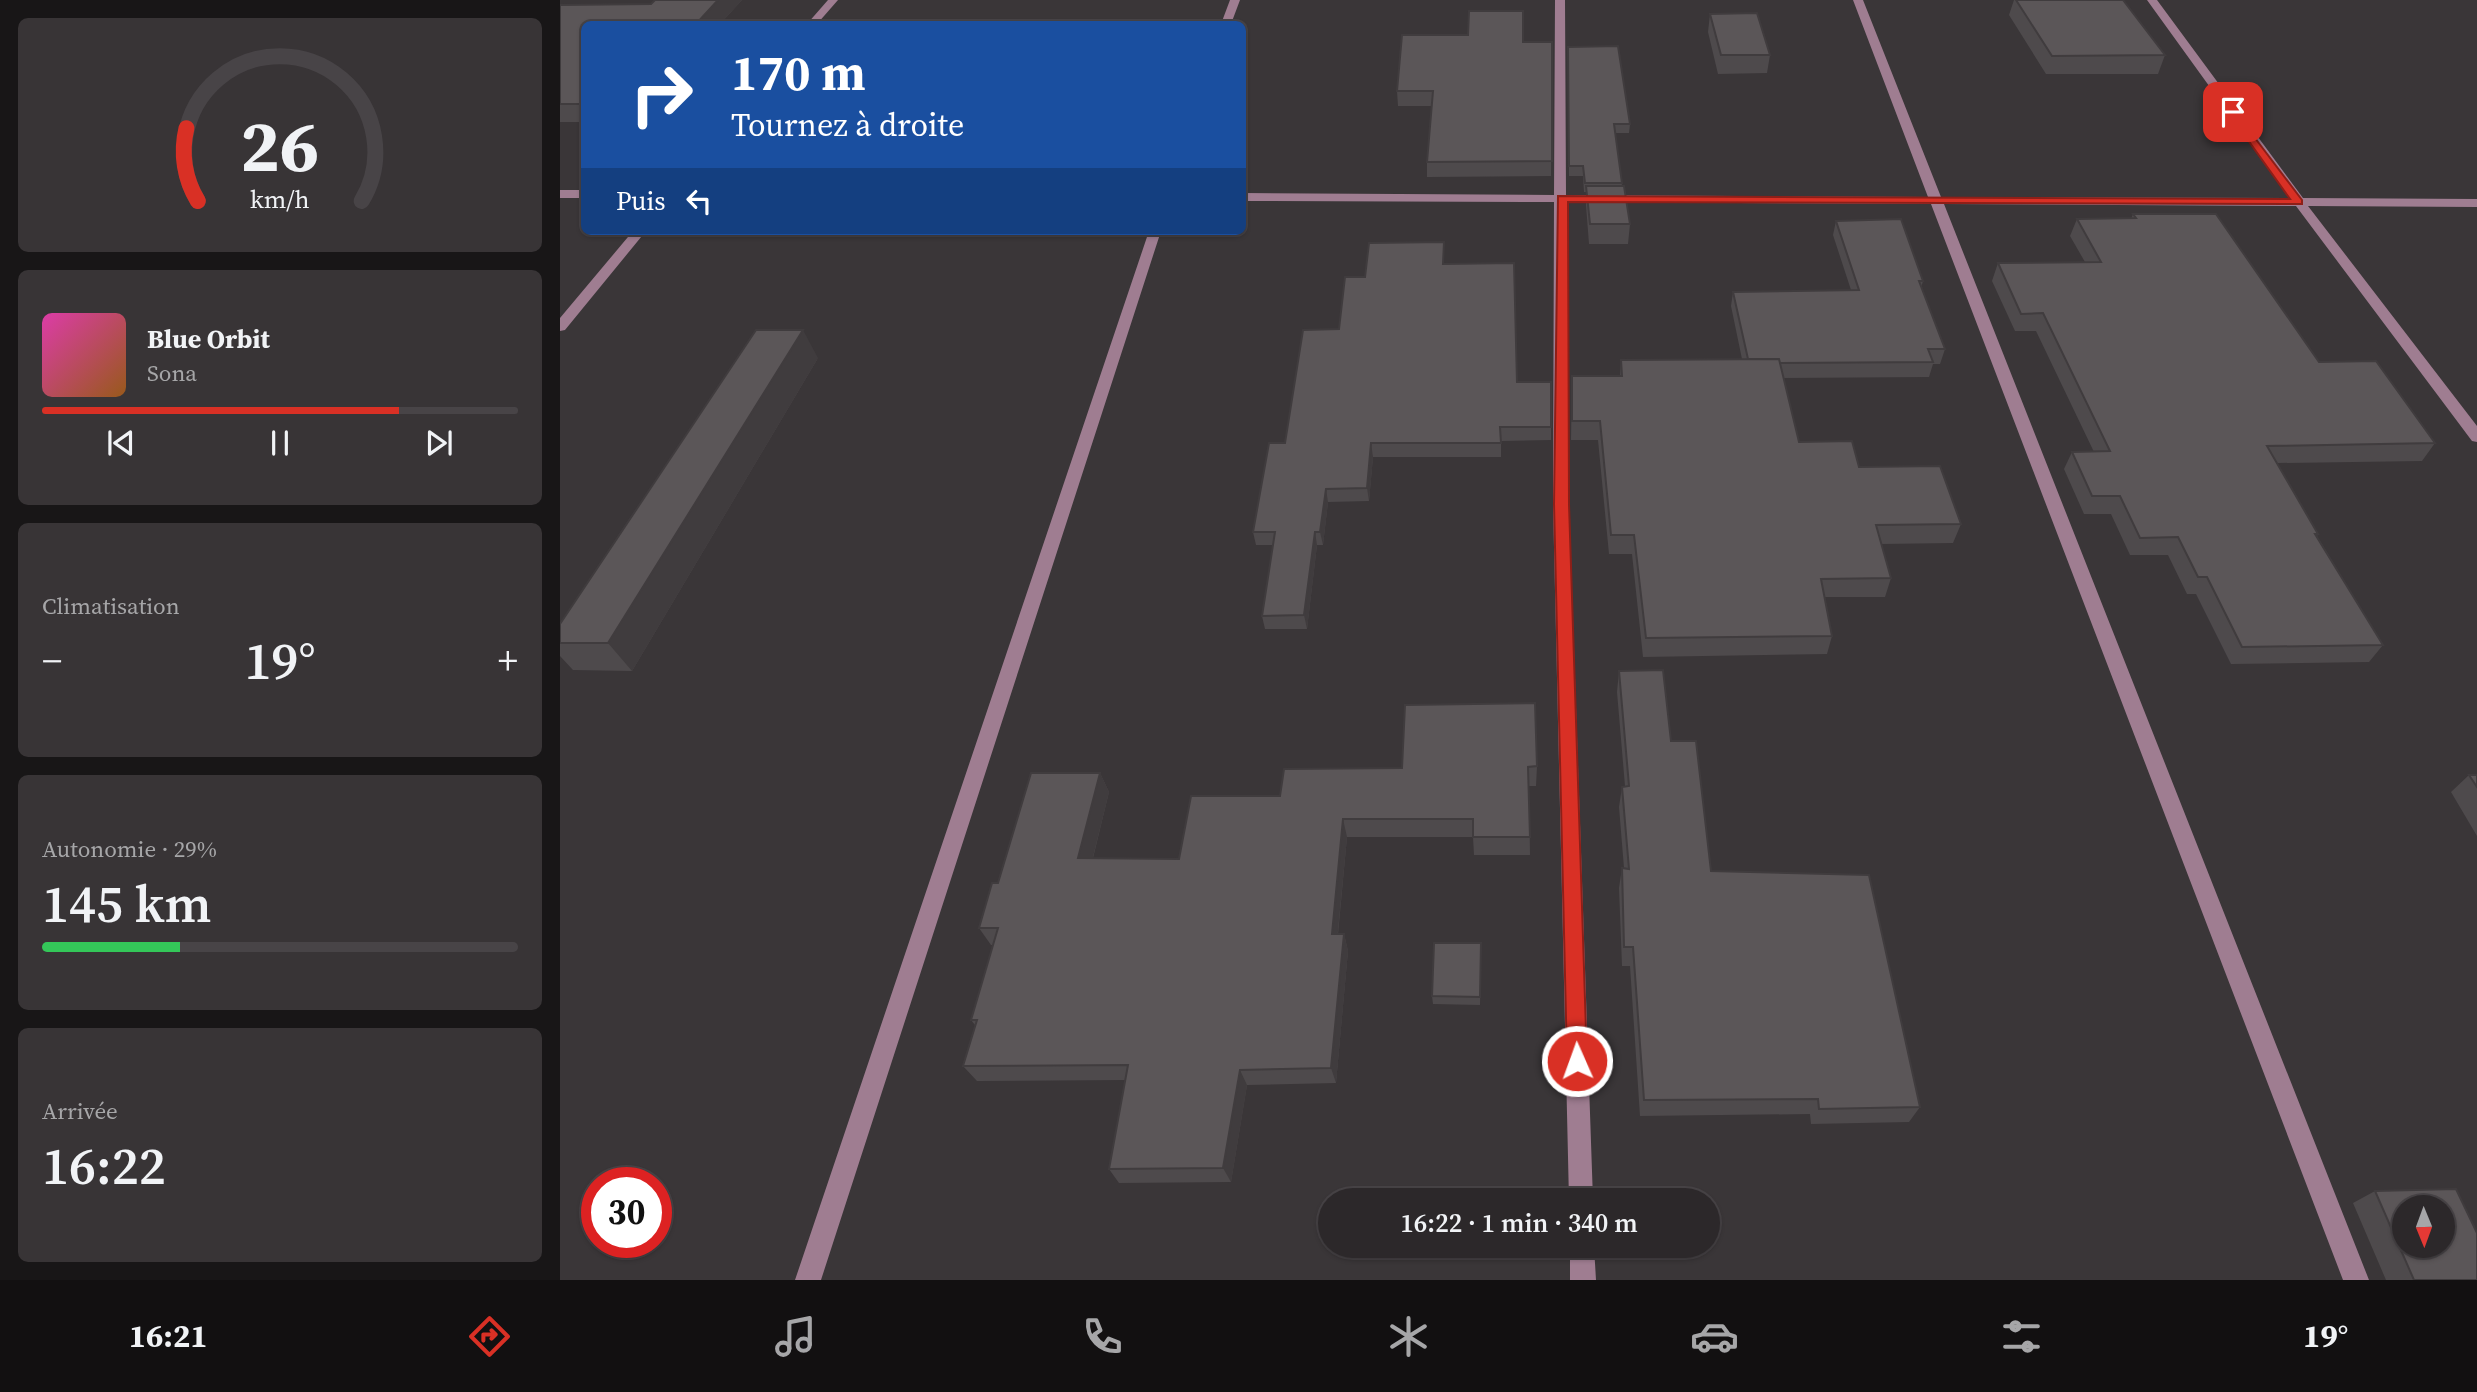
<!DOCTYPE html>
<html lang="fr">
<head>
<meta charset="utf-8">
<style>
	:root { --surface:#2c282a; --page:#383436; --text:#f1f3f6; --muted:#a6a6a8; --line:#484447; --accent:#d93025 }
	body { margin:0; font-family:"Source Serif 4",serif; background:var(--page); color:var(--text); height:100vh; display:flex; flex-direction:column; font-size:26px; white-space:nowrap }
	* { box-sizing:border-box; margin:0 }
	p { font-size:23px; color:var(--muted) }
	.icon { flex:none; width:38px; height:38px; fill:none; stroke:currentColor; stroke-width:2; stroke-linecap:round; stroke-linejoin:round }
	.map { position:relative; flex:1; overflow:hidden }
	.sheet { display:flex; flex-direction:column; gap:18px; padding:18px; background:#181617; width:560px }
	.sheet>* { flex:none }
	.guide { position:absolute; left:21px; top:21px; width:665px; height:214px; border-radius:10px; box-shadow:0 2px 5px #0004,0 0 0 2px var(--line); background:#1a4fa0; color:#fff; overflow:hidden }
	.needle { width:46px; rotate:179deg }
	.controls { position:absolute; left:1832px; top:1195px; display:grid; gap:14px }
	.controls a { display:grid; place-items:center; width:63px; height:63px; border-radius:50%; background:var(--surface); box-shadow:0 2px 5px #0004,0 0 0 2px var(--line); font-size:35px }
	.speed { position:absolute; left:21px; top:1167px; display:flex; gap:14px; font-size:35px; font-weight:700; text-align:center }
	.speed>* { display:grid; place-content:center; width:91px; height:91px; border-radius:50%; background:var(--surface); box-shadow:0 2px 5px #0004,0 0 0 2px var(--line); line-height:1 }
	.speed .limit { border:10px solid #d22; background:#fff; color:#111 }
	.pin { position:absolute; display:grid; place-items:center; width:60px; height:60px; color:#fff; margin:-30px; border-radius:14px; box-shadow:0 4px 10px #0006 }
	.me { position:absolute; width:77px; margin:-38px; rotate:358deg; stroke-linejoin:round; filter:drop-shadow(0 0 5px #0008) }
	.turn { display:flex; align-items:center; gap:24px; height:147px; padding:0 35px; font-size:32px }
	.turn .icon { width:91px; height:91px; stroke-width:2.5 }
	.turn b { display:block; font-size:49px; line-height:60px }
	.then { display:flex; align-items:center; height:66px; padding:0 35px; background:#0003; gap:14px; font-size:26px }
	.big { font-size:52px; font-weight:600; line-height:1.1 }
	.sheet .widget { flex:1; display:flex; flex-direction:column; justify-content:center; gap:10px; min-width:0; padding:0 24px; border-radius:10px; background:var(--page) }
	.sheet .dial { align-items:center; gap:0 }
	.dial svg { height:182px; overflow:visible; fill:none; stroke:var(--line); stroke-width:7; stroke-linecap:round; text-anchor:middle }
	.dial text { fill:var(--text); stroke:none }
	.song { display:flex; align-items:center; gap:21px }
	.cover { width:84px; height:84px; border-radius:10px; background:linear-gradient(135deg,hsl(320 70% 55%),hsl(30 70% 35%)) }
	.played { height:7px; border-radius:4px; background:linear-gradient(90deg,var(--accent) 75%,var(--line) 75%) }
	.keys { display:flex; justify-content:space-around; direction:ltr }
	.heat { display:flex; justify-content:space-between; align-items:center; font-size:38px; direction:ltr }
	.charge { height:10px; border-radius:5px; background:linear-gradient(90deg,#34c759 29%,var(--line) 0) }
	.trip { position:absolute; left:758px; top:1188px; width:402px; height:70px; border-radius:35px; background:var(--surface); box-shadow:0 2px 5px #0004,0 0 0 2px var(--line); font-weight:600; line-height:70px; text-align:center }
	.menu { display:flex; height:112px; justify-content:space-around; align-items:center; background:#121011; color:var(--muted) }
	.menu .icon { width:49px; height:49px }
	.menu .current { color:var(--accent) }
	.menu b { font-size:32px; color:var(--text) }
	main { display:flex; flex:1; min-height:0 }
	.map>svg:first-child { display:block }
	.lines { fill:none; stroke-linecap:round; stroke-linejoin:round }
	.minor { fill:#9f7d91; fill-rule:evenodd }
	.wall { fill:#4e4a4c }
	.shaded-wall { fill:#403c3e }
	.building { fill:#5b5658; stroke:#403c3e; stroke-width:2; fill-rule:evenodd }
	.route { fill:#d93025; stroke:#8d1f18; stroke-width:2 }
</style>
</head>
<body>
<main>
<section class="sheet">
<div class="widget dial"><svg viewBox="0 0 100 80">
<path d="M14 69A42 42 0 1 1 86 69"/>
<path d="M14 69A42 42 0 0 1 9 37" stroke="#d93025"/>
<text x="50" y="56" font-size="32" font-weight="700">26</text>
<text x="50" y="72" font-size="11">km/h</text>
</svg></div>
<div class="widget">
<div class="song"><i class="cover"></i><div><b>Blue Orbit</b><p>Sona</p></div></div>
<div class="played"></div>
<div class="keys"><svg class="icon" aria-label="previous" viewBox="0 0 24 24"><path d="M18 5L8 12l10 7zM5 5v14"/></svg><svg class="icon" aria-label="pause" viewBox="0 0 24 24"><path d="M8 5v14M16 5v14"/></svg><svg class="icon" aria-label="next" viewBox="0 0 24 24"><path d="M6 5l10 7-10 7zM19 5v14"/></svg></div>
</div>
<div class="widget"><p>Climatisation</p>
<div class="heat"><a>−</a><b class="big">19°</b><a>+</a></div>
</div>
<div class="widget"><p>Autonomie · 29%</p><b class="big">145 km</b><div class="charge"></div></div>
<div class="widget"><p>Arrivée</p><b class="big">16:22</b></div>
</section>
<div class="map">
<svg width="1917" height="1280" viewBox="0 0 1917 1280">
	<rect width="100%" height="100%" fill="#3a3638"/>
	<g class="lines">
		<path class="minor" d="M268,0h10l-21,24h-10z
			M670,0h10l-9,24h-10z
			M995,0h10l1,195 362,2 -75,-197h10l78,197 349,1 -143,-198h10l146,198 174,1v8l-169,-1 169,220v16l-5,-1 -176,-235 -352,-2 425,1076h-26l-412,-1076 -364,-2 2,302 24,696h-24l-16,-696 1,-302 -312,-1v-8l312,2z
			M0,190h24v8h-24z
			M73,231h13l-81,99 -5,1v-13z
			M589,231h12l-340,1049h-26z
			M1010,1246h24l2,34h-26z"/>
	</g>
	<path class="wall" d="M182,0l-22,24h-136v98h-24v-117l91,-1z
		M1454,0h109l42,55 -7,19h-112l-37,-59z
		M1150,14l60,41 -3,18 -49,1 -10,-42z
		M963,42h29l-1,134 -124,1v-15l5,-56h-34l-1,-15z
		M1008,47l62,77 -1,9h-14l7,53 8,38 -2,20h-39l-3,-39v-13h-2l-1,-16h-14z
		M1573,214l186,148 116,81 -13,18 -145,2 41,71 -1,2 66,109 -14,17 -138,2 -35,-70h-9l-19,-39h-38l-19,-41h-27l-20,-45 8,-17h22l-58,-121h-21l-23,-50 6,-18 87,-1 -15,-26 7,-17h54z
		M1276,221l87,60 -2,7 24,61 -5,15h-7l-4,13 -145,1 15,64 60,25 102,57 -8,19 -72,1 10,34 -6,19h-60l7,39 -5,18 -184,3 -11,-103h-23l-11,-114h-27l1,-64h48l1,-16 121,-1 -11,-53 2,-14 118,-2 -18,-55z
		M884,242v22l73,118h34v58l-50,1v16h-128l-4,44 -41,1 -5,43h-6l-10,84h-42l-3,-13 11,-71h-17l-3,-13 32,-89 80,-166z
		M258,358l-186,313 -59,-1 -13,-14v-32z
		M1059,671l52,70 40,130 209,236 -11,15 -98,2 -1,-10 -170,2 -10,-150h-8l-3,-78 3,-20h2l-5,-61 3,-20 3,-1 -8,-94z
		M977,766l-1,20h-7l1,69h-56l-1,-18h-126l-9,97h6l4,17 -12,132 -89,2 -16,97 -112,1 -10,-14 16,-89 -148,1 -14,-15 12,-41 -4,-5 22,-75h-2l-12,-17 19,-45 102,-110 9,19 -16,66 86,1 101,-63 122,-28z
		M1909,775h8v61l-26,-44z
		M921,951l-1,54 -47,-1 -1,-8z
		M1815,1191l102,89h-91l-33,-77z"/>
	<path class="shaded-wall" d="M158,0h24l-22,24h-24z
		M243,330l15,28 -186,313 -24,-28z
		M811,443l2,14 -4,44 -2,-13z
		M766,489l2,13 -5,43 -3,-13z
		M755,532l2,13 -10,84 -3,-14z
		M540,773l9,19 -21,85 -10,-19z
		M783,819l4,18 -11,114 -4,-17z
		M784,934l4,17 -12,132 -5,-15z
		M680,1070l7,15 -16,97 -8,-14z"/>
	<path class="building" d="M95,0h63l-22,24h-112v80h-24v-99l91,-1z
		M1456,0h107l42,55 -113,1z
		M909,11h54v31h29v119l-125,1 6,-71h-36l5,-56h66z
		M1197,13l13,42h-49l-11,-41z
		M1058,46l12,78h-16l8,59h-37l-2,-17h-14l-1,-119z
		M1026,186h38l6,38h-40z
		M1573,214h83l103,148 57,-1 59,82 -168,3 51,88h-3l68,111 -141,2 -35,-70h-9l-20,-40 -38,1 -20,-42h-28l-20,-44 38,-1 -67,-138 -22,1 -23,-51 103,-1 -24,-43 59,-1z
		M1341,219l22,62h-4l26,68h-17l5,13 -153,1 -1,-4h-31l-15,-67 126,-2 -23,-69z
		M884,242l-1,22 71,-1 3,119h34v45h-51l1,16h-130l-4,45 -41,1 -6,43h-5l-11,83 -42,1 13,-84h-22l16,-89h16l18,-113 36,-1 6,-52h20l4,-34z
		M196,330h47l-195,313h-48v-19z
		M1219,359l20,83 53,-1 7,26 81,-1 21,58 -85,1 15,53 -70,1 11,57 -186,2 -12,-103h-23l-11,-114h-28v-45h50l-1,-16z
		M1103,670l8,71h25l15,130 158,4 51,232 -101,2 -1,-10 -174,1 -11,-153h-9l-2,-79 7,1 -7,-82 7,-1 -10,-115z
		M975,703l2,63 -9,1 2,70h-57v-18h-130l-11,115h12l-13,134 -91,2 -17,98 -114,1 19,-104 -165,1 14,-46h-6l27,-92h-19l13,-45h6l33,-110h69l-22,85 101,1 12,-63h89l4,-27 118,-1 3,-63z
		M1909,775h8v12z
		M874,943h47l-1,54 -48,-1z
		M1896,1189l21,44v47h-63l-39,-89zM1844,1208h39v38h-39z"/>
	<path class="route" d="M1673,109l69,91v4l-734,-2 1,302 18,557 -3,7 -7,3 -7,-3 -3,-7 -13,-557 4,-308 732,3 -62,-87z"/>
</svg>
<div class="controls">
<a><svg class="needle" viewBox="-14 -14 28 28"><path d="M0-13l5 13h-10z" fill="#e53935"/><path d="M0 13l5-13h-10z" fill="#a6a6a8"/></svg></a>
</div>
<div class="speed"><div class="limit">30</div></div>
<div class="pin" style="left:1673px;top:112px;background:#d93025"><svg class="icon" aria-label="arrive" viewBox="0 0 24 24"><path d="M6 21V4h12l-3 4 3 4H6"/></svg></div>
<svg class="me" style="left:1017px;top:1061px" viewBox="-20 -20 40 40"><circle r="17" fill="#d93025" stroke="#fff" stroke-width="3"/><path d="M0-11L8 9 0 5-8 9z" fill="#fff"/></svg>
<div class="trip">16:22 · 1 min · 340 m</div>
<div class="guide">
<div class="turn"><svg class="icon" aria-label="right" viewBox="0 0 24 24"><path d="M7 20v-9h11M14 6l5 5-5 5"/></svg><div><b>170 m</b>Tournez à droite</div></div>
<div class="then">Puis<svg class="icon" aria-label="left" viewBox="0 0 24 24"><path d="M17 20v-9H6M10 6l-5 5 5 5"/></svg></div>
</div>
</div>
</main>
<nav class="menu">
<b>16:21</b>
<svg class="icon current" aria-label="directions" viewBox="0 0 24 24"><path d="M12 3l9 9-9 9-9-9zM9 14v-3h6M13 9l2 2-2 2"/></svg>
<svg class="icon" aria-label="music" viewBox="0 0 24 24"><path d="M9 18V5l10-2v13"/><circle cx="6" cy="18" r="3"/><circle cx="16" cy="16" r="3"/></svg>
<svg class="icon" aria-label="phone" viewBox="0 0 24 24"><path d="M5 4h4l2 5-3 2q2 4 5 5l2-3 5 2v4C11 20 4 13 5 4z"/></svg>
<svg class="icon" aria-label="climate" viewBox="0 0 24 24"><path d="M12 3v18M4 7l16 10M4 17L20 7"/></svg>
<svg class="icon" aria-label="car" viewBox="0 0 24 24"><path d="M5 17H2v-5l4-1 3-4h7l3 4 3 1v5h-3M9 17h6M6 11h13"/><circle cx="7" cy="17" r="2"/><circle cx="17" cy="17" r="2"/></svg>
<svg class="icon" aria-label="filters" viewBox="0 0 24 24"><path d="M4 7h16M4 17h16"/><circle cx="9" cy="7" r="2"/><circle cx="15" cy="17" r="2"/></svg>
<b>19°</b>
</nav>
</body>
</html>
